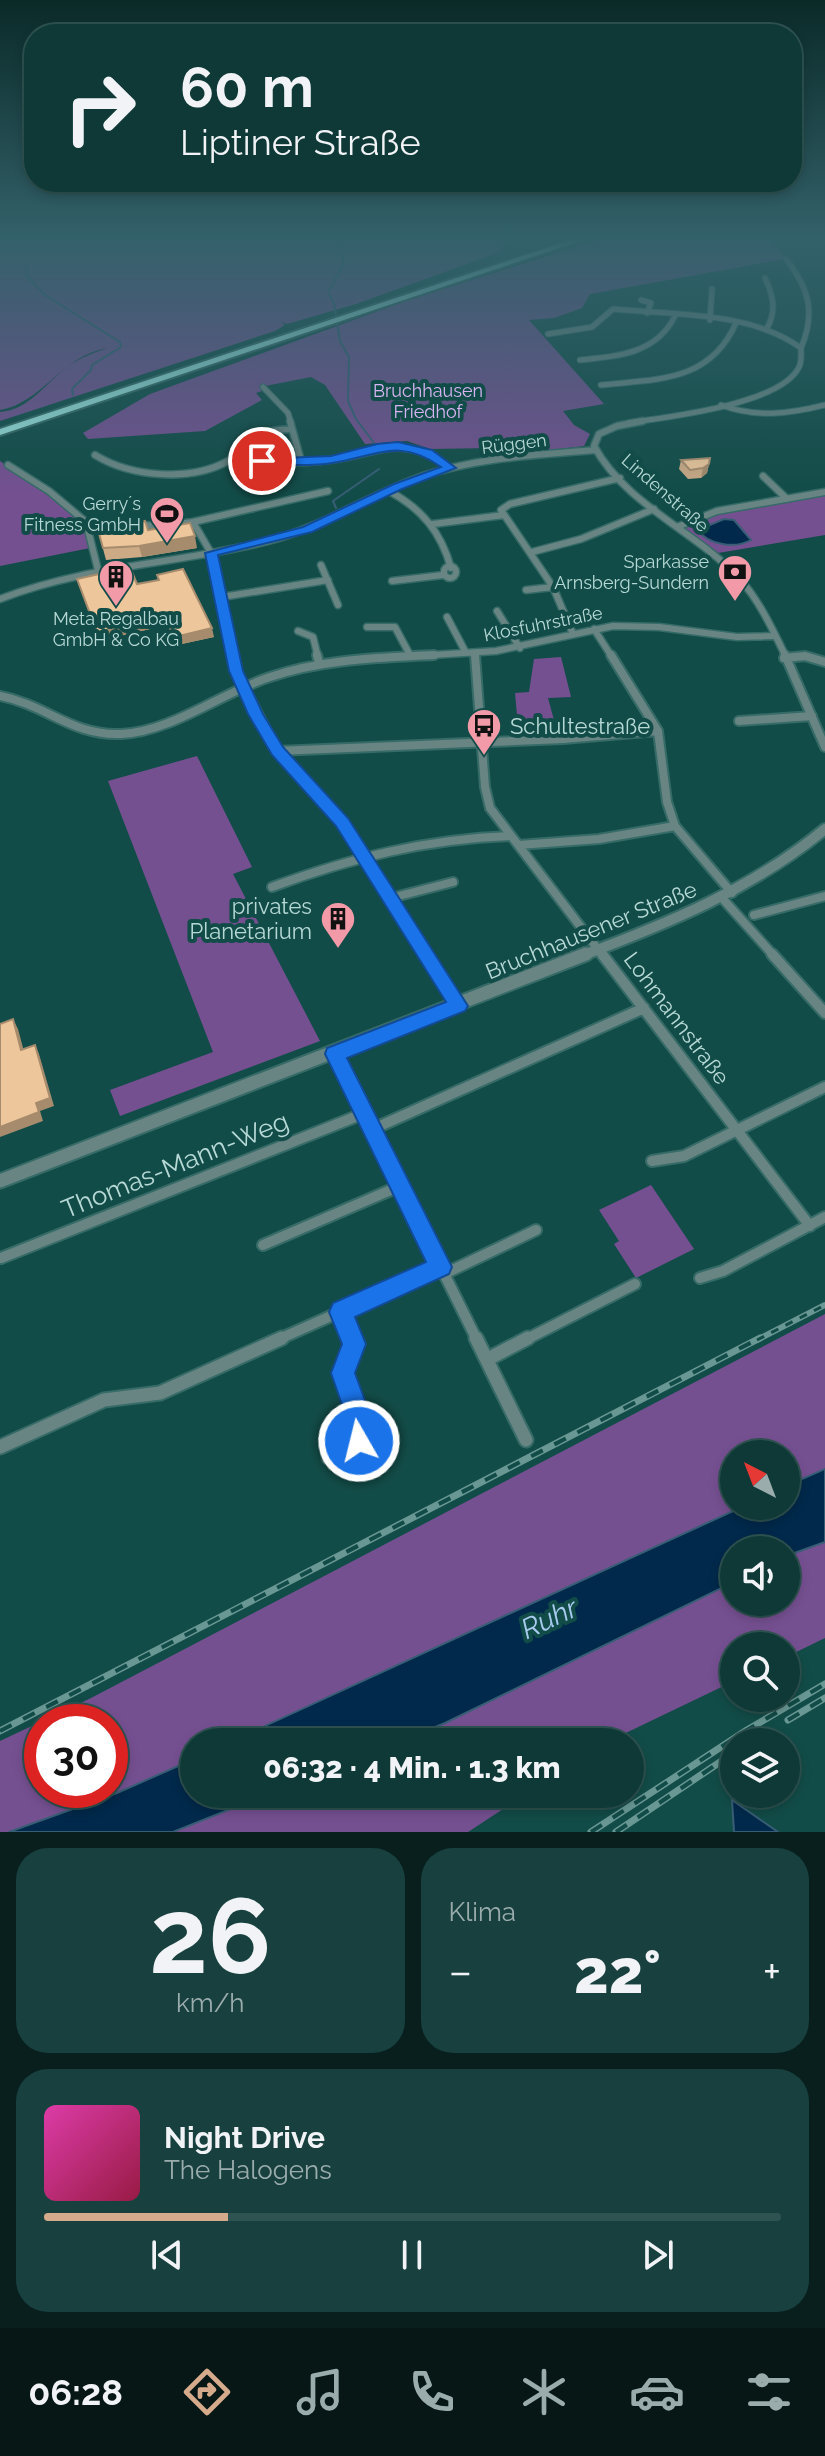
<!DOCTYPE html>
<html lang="de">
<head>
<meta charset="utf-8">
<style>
	:root { --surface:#0e3936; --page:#17403e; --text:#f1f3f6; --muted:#9bacad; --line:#2e5351; --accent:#d6ab8b }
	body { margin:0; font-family:Raleway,sans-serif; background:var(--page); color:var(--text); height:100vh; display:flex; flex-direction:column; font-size:30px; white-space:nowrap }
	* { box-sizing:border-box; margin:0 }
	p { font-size:26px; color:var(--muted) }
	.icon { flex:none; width:44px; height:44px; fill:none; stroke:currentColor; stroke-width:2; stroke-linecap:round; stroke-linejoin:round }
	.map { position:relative; height:1832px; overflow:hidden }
	.side { display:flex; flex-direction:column; gap:16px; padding:16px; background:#081f1e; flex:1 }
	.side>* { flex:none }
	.banner { position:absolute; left:24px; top:24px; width:778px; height:168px; border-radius:32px; box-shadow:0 4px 12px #0003,0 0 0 2px var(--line); background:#0e3936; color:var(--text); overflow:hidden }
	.needle { width:52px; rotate:318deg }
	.tools { position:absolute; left:720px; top:1440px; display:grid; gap:16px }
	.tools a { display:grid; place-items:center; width:80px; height:80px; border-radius:50%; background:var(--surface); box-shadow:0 4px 12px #0003,0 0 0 2px var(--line); font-size:40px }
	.speed { position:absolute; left:24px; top:1704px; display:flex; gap:16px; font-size:40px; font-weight:700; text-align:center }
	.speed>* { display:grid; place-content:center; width:104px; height:104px; border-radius:50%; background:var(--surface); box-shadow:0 4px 12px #0003,0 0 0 2px var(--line); line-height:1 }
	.speed .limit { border:12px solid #d22; background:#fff; color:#111 }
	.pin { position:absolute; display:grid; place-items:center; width:68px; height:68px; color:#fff; margin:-34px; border:4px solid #fff; border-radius:50%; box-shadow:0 2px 8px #0007 }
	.me { position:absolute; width:88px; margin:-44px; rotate:352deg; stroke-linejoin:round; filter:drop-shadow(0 0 6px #0008) }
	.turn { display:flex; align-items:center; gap:28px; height:168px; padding:0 24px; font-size:36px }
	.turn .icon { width:104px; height:104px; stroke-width:2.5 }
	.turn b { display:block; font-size:56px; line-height:68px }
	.big { font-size:60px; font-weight:800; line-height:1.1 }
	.side .card { flex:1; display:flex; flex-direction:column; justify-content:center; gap:12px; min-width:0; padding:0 28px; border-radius:32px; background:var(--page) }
	.side .dial { align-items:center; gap:0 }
	.dial b { font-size:104px; line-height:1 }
	.song { display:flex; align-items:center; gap:24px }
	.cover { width:96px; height:96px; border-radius:12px; background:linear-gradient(135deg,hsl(320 70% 55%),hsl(340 70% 35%)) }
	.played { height:8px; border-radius:4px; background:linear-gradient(90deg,var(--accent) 25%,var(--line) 25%) }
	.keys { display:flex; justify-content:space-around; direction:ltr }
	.heat { display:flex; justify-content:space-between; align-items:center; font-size:44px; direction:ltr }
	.side .tiles { flex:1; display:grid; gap:16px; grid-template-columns:1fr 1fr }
	.card:last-child { grid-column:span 2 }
	.trip { position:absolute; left:180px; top:1728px; width:464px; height:80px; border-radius:40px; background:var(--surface); box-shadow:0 4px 12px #0003,0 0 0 2px var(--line); font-weight:800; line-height:80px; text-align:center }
	.tab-bar { display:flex; height:128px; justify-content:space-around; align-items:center; background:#061716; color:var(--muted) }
	.tab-bar .icon { width:56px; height:56px }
	.tab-bar .active { color:var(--accent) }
	.tab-bar b { font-size:36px; color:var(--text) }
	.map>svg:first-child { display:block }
	.green { fill:#755091; fill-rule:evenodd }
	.water { fill:#00294b; stroke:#375e75; stroke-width:2 }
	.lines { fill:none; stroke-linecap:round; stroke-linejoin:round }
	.stream { stroke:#375e75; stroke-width:2 }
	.minor-far4-casing { stroke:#366b67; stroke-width:7 }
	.minor-far3-casing { stroke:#366b67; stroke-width:9 }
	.minor-far2-casing { stroke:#366b67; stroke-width:12 }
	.minor-far1-casing { stroke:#366b67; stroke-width:14 }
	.minor-casing { stroke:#366b67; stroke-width:17 }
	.tertiary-far1-casing { stroke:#366b67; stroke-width:14 }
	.tertiary-casing { stroke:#366b67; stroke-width:17 }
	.motorway-casing { stroke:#366b67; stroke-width:4 }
	.minor-far4 { stroke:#698583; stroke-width:5 }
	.minor-far3 { stroke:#698583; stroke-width:6 }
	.minor-far2 { stroke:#698583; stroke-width:8 }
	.minor-far1 { stroke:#698583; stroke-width:10 }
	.minor { stroke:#698583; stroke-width:13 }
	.tertiary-far1 { stroke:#698583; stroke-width:10 }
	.tertiary { stroke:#698583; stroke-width:13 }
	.motorway { fill:#99e0db; fill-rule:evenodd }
	.rail-far1-casing { stroke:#699793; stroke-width:6 }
	.rail-casing { stroke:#699793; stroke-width:7 }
	.rail-far1 { stroke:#124c48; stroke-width:3; stroke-dasharray:8; stroke-linecap:butt }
	.rail { stroke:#124c48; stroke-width:4; stroke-dasharray:13; stroke-linecap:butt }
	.wall { fill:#ccaa85 }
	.shaded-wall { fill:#a68b6c }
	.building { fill:#edc69b; stroke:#a68b6c; stroke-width:2 }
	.route { fill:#1a73e8; stroke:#114b97; stroke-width:2 }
	.labels { text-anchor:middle; stroke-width:8; stroke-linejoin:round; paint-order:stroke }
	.far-park-label { font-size:18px; fill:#d7b4f3; stroke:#124c48 }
	.far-street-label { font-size:18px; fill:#b7d9d6; stroke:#124c48 }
	.far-poi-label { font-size:18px; fill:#b7d9d6; stroke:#124c48; text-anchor:end }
	.poi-label { font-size:22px; fill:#b7d9d6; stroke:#124c48; text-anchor:start }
	.street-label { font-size:22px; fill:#b7d9d6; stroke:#124c48 }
	.near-street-label { font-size:26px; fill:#b7d9d6; stroke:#124c48 }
	.near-water-label { font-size:28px; font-style:italic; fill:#a8cbef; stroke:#124c48 }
</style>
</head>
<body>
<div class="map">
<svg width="825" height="1832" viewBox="0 0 825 1832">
	<rect width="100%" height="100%" fill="#124c48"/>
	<path class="green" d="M0,240h506l-6,12 -144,52 -69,20 -6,-2 4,3 -10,6 -275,90v-9c29,-2 46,-29 67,-45 12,-9 27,-14 40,-19 -46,8 -65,55 -107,62z
		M597,240h174l14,19 -195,35 -8,14 -28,10 -25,2 75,84 -41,7 11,14 16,9 -6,12 -79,10 -13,-8 -62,1 -23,-8 -42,3 -40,-59 -14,-8 -51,10 2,4 -6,2 6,7 -57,31 -117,8 -5,-6 67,-39 253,-92z
		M0,461l80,56 10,31 -90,18z
		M825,495v40l-107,18 -34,-25 42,-19z
		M561,657l10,40 -23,1 10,37 -39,2 -4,-44 14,-1 5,-33z
		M197,756l55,111 -19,7 87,167 -200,75 -10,-26 103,-38 -105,-271z
		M651,1185l43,64 -58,29 -22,-34 5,-3 -20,-31z
		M825,1314v155l-39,17v-32h-52v52h10l-514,236h-36v17l-77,34 -109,39h-8v-91l91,-43zM42,1722h68v68h-68z
		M825,1542v96l-39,19v-11h-52v35l-127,61h-208l46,-19 289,-141v20h52v-46z
		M268,1794h258l-58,38h-295z"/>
	<path class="water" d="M724,519l10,1 17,20c-16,9 -43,5 -53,-10z
		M825,1469v73l-39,14v-6h-52v32l-289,141 -46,19h-169l514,-236h42v-20z
		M194,1759v35h74l-95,38h-164l108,-39z
		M732,1800l46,32h-44z"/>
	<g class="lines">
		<path class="stream" d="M27,267v9l18,19 75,47 1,5 -29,18 -1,5 -19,19 1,6
			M329,291l15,-28 -6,-23
			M329,294l5,9 6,38 9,16 -1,44 8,18 18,24
			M336,508l-3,-7 46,-32"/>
		<defs>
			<path id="minor-far4" d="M786,259c23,29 30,54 15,89
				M765,278c8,17 12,33 2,50
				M641,300l10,3 -4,10
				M710,320l2,-31
				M548,334l44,-7 21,-18c60,6 137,2 188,39 0,5 1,14 -2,19 -18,38 -134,50 -171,56
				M580,360c38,-4 76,-6 95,-44
				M601,385c57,-6 109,-3 135,-62
				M263,387l25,26 3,10
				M721,405c35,13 68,9 104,0"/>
			<path id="minor-far3" d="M290,421l11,40
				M643,421l-26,5 -18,8 -5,12c32,59 100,84 145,132 20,22 34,52 47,79
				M95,455c36,22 95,27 133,6 33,-18 15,-30 64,-32
				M232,459c29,2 58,5 88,2 55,-4 78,-32 130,7
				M8,465l41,26 37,31
				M763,476l24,23
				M389,491c33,18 52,41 62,77
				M193,522l18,31 22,104
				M433,524l71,-9
				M677,527l40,-16 108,-19
				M532,552l49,-13 73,-30
				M321,565l17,40
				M444 572a6 6 0 1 1 12 0a6 6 0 1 1-12 0Z
				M98,570l-12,-48 73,4 34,-4 135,-31
				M392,581l51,-6
				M526,590l27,-3
				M222,597l106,-17
				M0,599c87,-34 179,-35 268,-58 56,-14 104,-48 158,-66 54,-18 113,-20 169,-25
				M497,611l23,37
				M447,617l19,36
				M367,627h28l15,28
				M594,629l18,28
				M298,631l15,6 5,20
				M573,634l-20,-47 -52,-77 9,-6 110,-26
				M475,653v4
				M400,657l96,-6 117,-25 46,1 78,10 36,-1
				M798,657h9"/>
			<path id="minor-far2" d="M233,655l3,16 41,80 65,71 85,134
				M317,655l2,8
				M475,655l10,132 5,21 113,148
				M611,655l47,76 9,71 8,24 57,67
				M785,655l40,92
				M784,658l21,-2 20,6
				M0,696c47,9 72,40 121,38 50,-2 102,-42 149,-57 54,-18 108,-19 164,-22
				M739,721l73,-5
				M277,751l286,-12 95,-8
				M519,845l80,-6 76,-13
				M272,887c79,-29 154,-48 239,-51
				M391,898l62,-16
				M722,898l52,58
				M754,915l71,-19"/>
			<path id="minor-far1" d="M426,954l33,52
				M602,954l208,272
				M772,954l53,59
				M335,1054l142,286
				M373,1129l271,-121
				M652,1161l32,-5 141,-69
				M263,1245l137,-59
				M1,1258l364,-145
				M444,1274l92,-44
				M700,1278l23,-7 102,-54
				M341,1312l12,28
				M277,1340l164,-73
				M525,1340l110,-56"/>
			<path id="minor" d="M476,1338l50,102
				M488,1359l40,-21
				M0,1447l104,-47 56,-7 122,-55
				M329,1458l24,-12 10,-13 -20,-60 11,-29 -2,-6"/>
			<path id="tertiary-far1" d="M581,956c88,-33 171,-67 244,-127"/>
			<path id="tertiary" d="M0,1181l586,-227"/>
			<path id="motorway" d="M571,240h12l-583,195v-6z"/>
		</defs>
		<use href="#minor-far4" class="minor-far4-casing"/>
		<use href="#minor-far3" class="minor-far3-casing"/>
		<use href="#minor-far2" class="minor-far2-casing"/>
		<use href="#minor-far1" class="minor-far1-casing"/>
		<use href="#minor" class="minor-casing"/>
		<use href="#tertiary-far1" class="tertiary-far1-casing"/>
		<use href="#tertiary" class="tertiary-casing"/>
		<use href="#motorway" class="motorway-casing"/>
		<use href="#minor-far4" class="minor-far4"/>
		<use href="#minor-far3" class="minor-far3"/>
		<use href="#minor-far2" class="minor-far2"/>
		<use href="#minor-far1" class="minor-far1"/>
		<use href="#minor" class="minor"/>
		<use href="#tertiary-far1" class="tertiary-far1"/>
		<use href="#tertiary" class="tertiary"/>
		<use href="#motorway" class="motorway"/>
		<defs>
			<path id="rail-far1" d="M757,1340l68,-35"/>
			<path id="rail" d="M788,1720l37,-22
				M0,1731l760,-393
				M591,1832l156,-102 78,-46
				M616,1832l116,-78"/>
		</defs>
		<use href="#rail-far1" class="rail-far1-casing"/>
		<use href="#rail" class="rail-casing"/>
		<use href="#rail-far1" class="rail-far1"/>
		<use href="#rail" class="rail"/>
	</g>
	<path class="wall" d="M681,460l28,4 -2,9 -6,5 -13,1 -9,-10z
		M98,530h50l49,18 -55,9 -36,3z
		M157,575l57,62 -37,8 -10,-20 -68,16 -22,-62 60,5 21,-4z"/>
	<path class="shaded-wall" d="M709,464l-2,9 -6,5 2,-10z
		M195,536l2,12 -55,9 -3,-11z
		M166,616l1,9 -68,16 -2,-9z
		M212,628l2,9 -37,8 -2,-8z
		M13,1019l5,10 8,30 -5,-9z
		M35,1045l4,9 15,52 -14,5 3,10 -43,16v-10l36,-24z"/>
	<path class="building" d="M710,458l-1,6 -6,4 -13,2 -9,-10z
		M145,521l3,9 42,-7 5,13 -56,10 -36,2 -5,-18z
		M130,567l7,17 22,-4 -2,-5 26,-6 29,59 -37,9 -9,-21 -69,16 -20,-53z
		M13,1019l8,31 14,-5 15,53 -14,5 3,9 -39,15v-103z"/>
	<linearGradient id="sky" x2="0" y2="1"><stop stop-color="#0a2a28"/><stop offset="0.48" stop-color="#33616a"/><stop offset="1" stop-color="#33616a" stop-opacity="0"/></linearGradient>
	<rect width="825" height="496" fill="url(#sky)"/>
	<path class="route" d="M398,442l34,8 24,18 -54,21 -90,43 -94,23 25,116 20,43 20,33 65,71 120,188 -3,5 -118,47 105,209 -3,7 -94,43 11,27 -11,29 20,55 -7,22 -9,4 -9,-4 -4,-9 4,-13 -19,-55 11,-29 -13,-32 4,-9 93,-41 -101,-208 2,-6 119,-46 -110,-176 -64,-71 -24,-41 -19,-43 -24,-118 98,-26 91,-43 47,-17c-41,-30 -65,-11 -109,-4 -22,4 -47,1 -70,2l-6,-4 2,-2 73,-3 46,-12z"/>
	<defs>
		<symbol id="stadium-pin" viewBox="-11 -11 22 30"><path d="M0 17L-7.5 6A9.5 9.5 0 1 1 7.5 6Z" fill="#f39aa8" stroke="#124c48"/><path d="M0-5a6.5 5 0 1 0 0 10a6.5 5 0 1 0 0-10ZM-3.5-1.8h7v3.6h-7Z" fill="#111"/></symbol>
		<symbol id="bank-pin" viewBox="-11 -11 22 30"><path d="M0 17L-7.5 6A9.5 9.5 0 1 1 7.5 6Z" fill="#f39aa8" stroke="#124c48"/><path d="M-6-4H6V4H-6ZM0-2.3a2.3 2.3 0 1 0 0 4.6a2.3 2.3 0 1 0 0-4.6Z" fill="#111"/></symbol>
		<symbol id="building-pin" viewBox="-11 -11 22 30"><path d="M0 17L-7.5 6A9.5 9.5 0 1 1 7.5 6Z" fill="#f39aa8" stroke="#124c48"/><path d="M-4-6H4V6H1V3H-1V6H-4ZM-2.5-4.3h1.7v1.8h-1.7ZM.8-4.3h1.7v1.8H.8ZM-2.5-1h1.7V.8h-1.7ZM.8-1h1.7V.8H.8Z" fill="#111"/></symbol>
		<symbol id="bus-pin" viewBox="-11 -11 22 30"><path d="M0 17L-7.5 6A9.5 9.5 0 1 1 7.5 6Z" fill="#f39aa8" stroke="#124c48"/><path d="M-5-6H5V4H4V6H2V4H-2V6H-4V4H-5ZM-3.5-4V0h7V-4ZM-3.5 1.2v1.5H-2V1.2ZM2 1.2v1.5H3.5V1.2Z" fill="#111"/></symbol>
	</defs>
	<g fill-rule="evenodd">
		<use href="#stadium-pin" x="147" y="494" width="40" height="54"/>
		<use href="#bank-pin" x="715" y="552" width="40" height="54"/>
		<use href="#building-pin" x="96" y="557" width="40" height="54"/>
		<use href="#bus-pin" x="464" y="706" width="40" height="54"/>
		<use href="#building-pin" x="318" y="899" width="40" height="54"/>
	</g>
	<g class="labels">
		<g class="far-park-label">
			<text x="428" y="397">Bruchhausen<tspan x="428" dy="21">Friedhof</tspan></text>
		</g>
		<g class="far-street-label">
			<text transform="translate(514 444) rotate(-7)" y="6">Rüggen</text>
			<text transform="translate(665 493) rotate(41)" y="6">Lindenstraße</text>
			<text transform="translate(543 624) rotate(-11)" y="6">Klosfuhrstraße</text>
		</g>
		<g class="far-poi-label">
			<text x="141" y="510">Gerry´s<tspan x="141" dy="21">Fitness GmbH</tspan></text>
			<text x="709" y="568">Sparkasse<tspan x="709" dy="21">Arnsberg-Sundern</tspan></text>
			<text x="116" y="625" text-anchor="middle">Meta Regalbau<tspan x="116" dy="21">GmbH &amp; Co KG</tspan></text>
		</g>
		<g class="poi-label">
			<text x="510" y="734">Schultestraße</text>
			<text x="312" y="914" text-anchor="end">privates<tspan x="312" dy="25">Planetarium</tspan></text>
		</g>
		<g class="street-label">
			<text transform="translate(591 930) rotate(-22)" y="8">Bruchhausener Straße</text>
			<text transform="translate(677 1018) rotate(53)" y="8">Lohmannstraße</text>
		</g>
		<g class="near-street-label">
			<text transform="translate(175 1165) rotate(-22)" y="9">Thomas-Mann-Weg</text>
		</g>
		<g class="near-water-label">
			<text transform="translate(549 1618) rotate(-25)" y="10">Ruhr</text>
		</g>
	</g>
</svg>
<div class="tools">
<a><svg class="needle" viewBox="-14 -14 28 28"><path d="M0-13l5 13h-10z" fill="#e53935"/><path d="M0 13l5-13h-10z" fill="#9bacad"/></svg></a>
<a><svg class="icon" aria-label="sound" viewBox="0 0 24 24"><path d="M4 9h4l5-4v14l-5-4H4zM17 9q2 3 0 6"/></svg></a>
<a><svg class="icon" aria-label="search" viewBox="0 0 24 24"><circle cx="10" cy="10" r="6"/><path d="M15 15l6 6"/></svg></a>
<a><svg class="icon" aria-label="layers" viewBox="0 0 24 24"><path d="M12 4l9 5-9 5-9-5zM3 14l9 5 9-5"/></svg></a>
</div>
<div class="speed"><div class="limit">30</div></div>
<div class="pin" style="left:262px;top:461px;background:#d93025"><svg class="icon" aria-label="arrive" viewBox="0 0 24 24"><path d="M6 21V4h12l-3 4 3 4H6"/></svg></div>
<svg class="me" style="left:359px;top:1441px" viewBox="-20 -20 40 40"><circle r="17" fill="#1a73e8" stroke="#fff" stroke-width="3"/><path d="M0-11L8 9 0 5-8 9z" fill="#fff"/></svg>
<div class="trip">06:32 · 4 Min. · 1.3 km</div>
<div class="banner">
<div class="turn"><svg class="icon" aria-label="right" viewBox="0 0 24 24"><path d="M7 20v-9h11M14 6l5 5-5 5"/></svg><div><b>60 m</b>Liptiner Straße</div></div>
</div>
</div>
<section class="side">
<div class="tiles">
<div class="card dial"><b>26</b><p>km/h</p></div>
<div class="card"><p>Klima</p>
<div class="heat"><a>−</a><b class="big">22°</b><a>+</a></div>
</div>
<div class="card">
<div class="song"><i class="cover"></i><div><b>Night Drive</b><p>The Halogens</p></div></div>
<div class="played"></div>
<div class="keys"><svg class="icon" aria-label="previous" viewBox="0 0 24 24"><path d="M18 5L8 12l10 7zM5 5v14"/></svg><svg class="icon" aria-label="pause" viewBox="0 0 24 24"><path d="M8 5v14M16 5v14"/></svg><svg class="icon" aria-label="next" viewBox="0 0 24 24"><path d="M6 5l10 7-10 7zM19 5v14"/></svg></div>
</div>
</div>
</section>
<nav class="tab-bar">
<b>06:28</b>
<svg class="icon active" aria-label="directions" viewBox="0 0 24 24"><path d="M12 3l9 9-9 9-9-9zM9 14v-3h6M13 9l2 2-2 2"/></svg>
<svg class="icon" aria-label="music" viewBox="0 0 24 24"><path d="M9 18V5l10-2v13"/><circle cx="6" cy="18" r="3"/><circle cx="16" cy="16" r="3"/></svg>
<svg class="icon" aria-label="phone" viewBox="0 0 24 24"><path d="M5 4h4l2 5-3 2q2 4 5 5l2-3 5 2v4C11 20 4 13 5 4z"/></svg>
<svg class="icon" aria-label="climate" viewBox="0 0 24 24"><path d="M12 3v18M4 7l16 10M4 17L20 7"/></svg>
<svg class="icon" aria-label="car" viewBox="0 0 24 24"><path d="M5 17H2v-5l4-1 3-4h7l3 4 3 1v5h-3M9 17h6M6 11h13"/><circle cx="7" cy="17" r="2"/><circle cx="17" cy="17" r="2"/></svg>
<svg class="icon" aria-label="filters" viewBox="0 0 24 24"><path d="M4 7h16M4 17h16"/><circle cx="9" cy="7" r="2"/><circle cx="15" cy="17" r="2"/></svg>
</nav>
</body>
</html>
